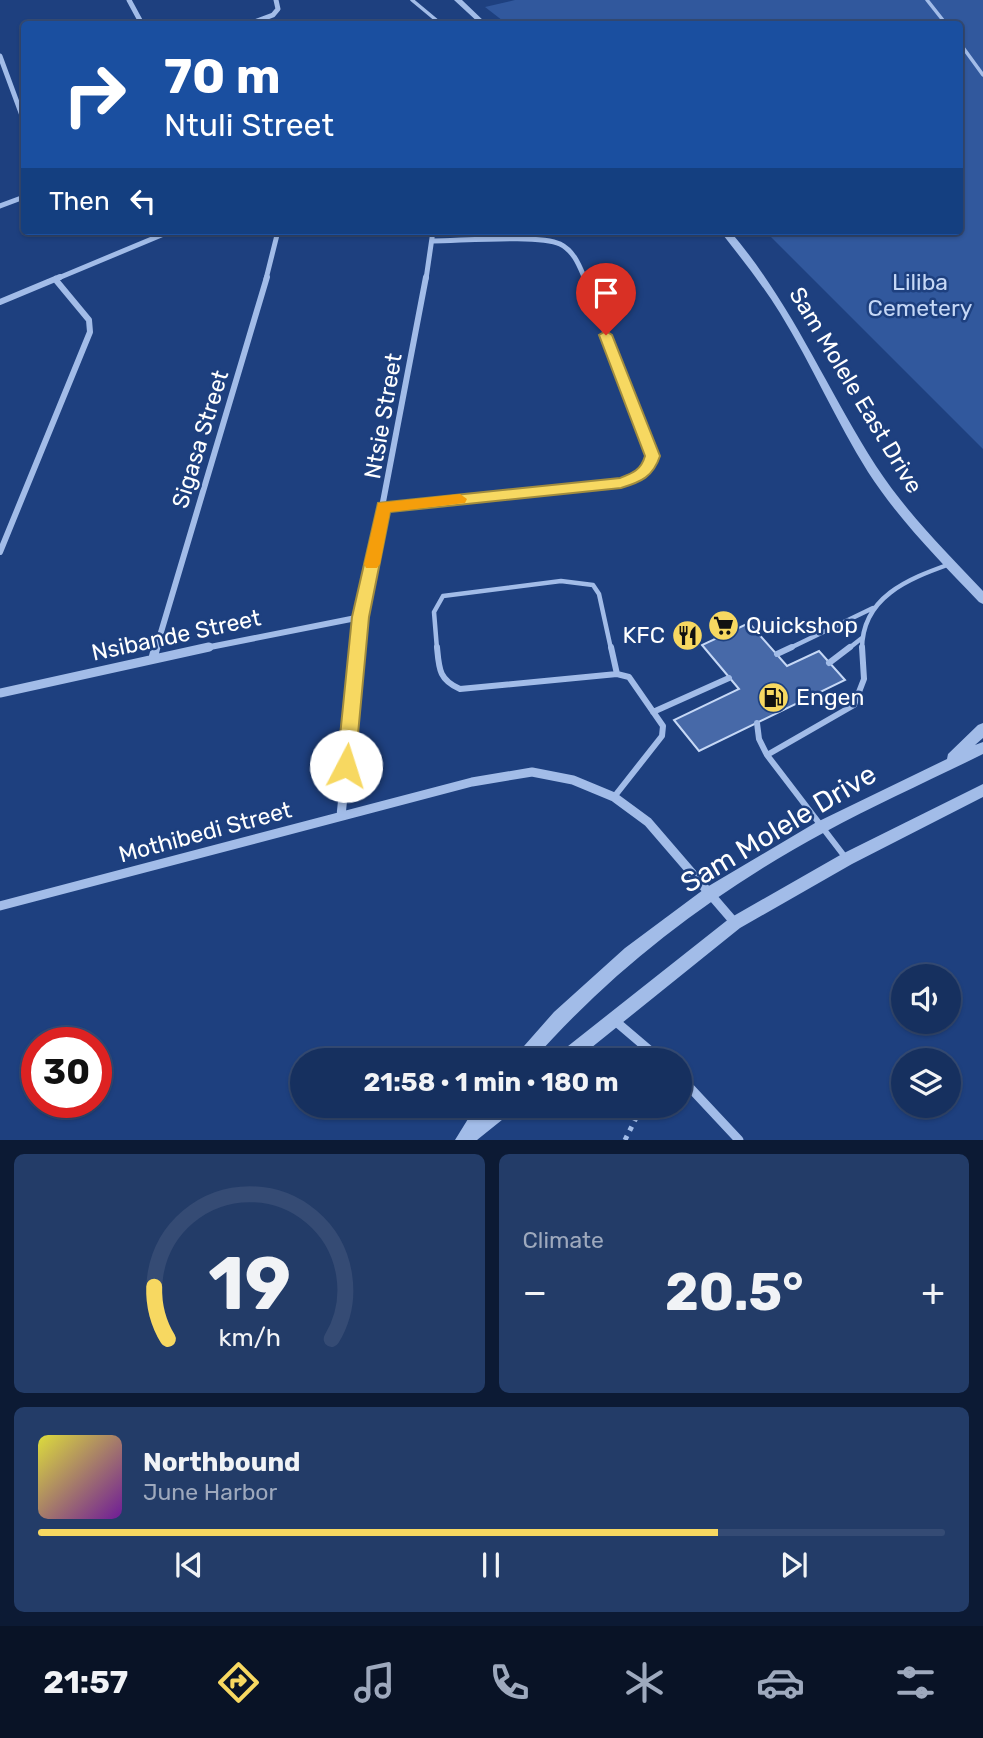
<!DOCTYPE html>
<html lang="en">
<head>
<meta charset="utf-8">
<style>
	:root { --surface:#16305f; --page:#233c68; --text:#f1f3f6; --muted:#9ea9bd; --line:#354b74; --accent:#f7d861 }
	body { margin:0; font-family:Rubik,sans-serif; background:var(--page); color:var(--text); height:100vh; display:flex; flex-direction:column; font-size:26px; white-space:nowrap }
	* { box-sizing:border-box; margin:0 }
	p { font-size:23px; color:var(--muted) }
	.icon { flex:none; width:38px; height:38px; fill:none; stroke:currentColor; stroke-width:2; stroke-linecap:round; stroke-linejoin:round }
	.map { position:relative; height:1140px; overflow:hidden }
	.drawer { display:flex; flex-direction:column; gap:14px; padding:14px; background:#0c1a34; flex:1 }
	.drawer>* { flex:none }
	.hud { position:absolute; left:21px; top:21px; width:942px; height:214px; border-radius:7px; box-shadow:0 2px 5px #0004,0 0 0 2px var(--line); background:#1a4fa0; color:#fff; overflow:hidden }
	.controls { position:absolute; left:891px; top:964px; display:grid; gap:14px }
	.controls a { display:grid; place-items:center; width:70px; height:70px; border-radius:50%; background:var(--surface); box-shadow:0 2px 5px #0004,0 0 0 2px var(--line); font-size:35px }
	.speed { position:absolute; left:21px; top:1027px; display:flex; gap:14px; font-size:35px; font-weight:700; text-align:center }
	.speed>* { display:grid; place-content:center; width:91px; height:91px; border-radius:50%; background:var(--surface); box-shadow:0 2px 5px #0004,0 0 0 2px var(--line); line-height:1 }
	.speed .limit { border:10px solid #d22; background:#fff; color:#111 }
	.pin { position:absolute; display:grid; place-items:center; width:60px; height:60px; color:#fff; margin:-72px -30px; border-radius:50% 50% 50% 0; rotate:-45deg; box-shadow:0 0 7px #0007 }
	.pin .icon { rotate:45deg }
	.me { position:absolute; width:77px; margin:-38px; rotate:5deg; stroke-linejoin:round; filter:drop-shadow(0 0 5px #0008) }
	.turn { display:flex; align-items:center; gap:24px; height:147px; padding:0 28px; font-size:32px }
	.turn .icon { width:91px; height:91px; stroke-width:2.5 }
	.turn b { display:block; font-size:49px; line-height:60px }
	.then { display:flex; align-items:center; height:66px; padding:0 28px; background:#0003; gap:14px; font-size:26px }
	.big { font-size:52px; font-weight:700; line-height:1.1 }
	.drawer .tile { flex:1; display:flex; flex-direction:column; justify-content:center; gap:10px; min-width:0; padding:0 24px; border-radius:10px; background:var(--page) }
	.drawer .dial { align-items:center; gap:0 }
	.dial svg { height:182px; overflow:visible; fill:none; stroke:var(--line); stroke-width:7; stroke-linecap:round; text-anchor:middle }
	.dial text { fill:var(--text); stroke:none }
	.song { display:flex; align-items:center; gap:21px }
	.cover { width:84px; height:84px; border-radius:10px; background:linear-gradient(135deg,hsl(60 70% 55%),hsl(280 70% 35%)) }
	.played { height:7px; border-radius:4px; background:linear-gradient(90deg,var(--accent) 75%,var(--line) 75%) }
	.keys { display:flex; justify-content:space-around; direction:ltr }
	.heat { display:flex; justify-content:space-between; align-items:center; font-size:38px; direction:ltr }
	.drawer .tiles { flex:1; display:grid; gap:14px; grid-template-columns:1fr 1fr }
	.tile:last-child { grid-column:span 2 }
	.trip { position:absolute; left:290px; top:1048px; width:402px; height:70px; border-radius:35px; background:var(--surface); box-shadow:0 2px 5px #0004,0 0 0 2px var(--line); font-weight:700; line-height:70px; text-align:center }
	.tab-bar { display:flex; height:112px; justify-content:space-around; align-items:center; background:#091326; color:var(--muted) }
	.tab-bar .icon { width:49px; height:49px }
	.tab-bar .selected { color:var(--accent) }
	.tab-bar b { font-size:32px; color:var(--text) }
	.map>svg:first-child { display:block }
	.green { fill:#31589d }
	.building { fill:#4769a8; stroke:#c6d8f6; stroke-width:2 }
	.lines { fill:none; stroke-linecap:round; stroke-linejoin:round }
	.path { stroke:#a2bce8; stroke-width:5; stroke-dasharray:4.5 6; stroke-linecap:butt }
	.service-far2 { stroke:#a2bce8; stroke-width:3.5 }
	.service-far1 { stroke:#a2bce8; stroke-width:4.5 }
	.service { stroke:#a2bce8; stroke-width:6 }
	.minor-far2 { stroke:#a2bce8; stroke-width:5 }
	.minor-far1 { stroke:#a2bce8; stroke-width:6 }
	.minor { stroke:#a2bce8; stroke-width:9 }
	.tertiary { fill:#a2bce8; fill-rule:evenodd }
	.route { fill:#f7d861; stroke:#a18c3f; stroke-width:2 }
	.slow { fill:#f59e0b }
	.labels { text-anchor:middle; stroke-width:5; stroke-linejoin:round; paint-order:stroke }
	.park-label { font-size:23px; fill:#c6d8f6; stroke:#1e407f }
	.street-label { font-size:23px; fill:#fff; stroke:#1e407f }
	.poi-label { font-size:23px; fill:#fff; stroke:#1e407f; text-anchor:start }
	.near-street-label { font-size:28px; fill:#fff; stroke:#1e407f }
</style>
</head>
<body>
<div class="map">
<svg width="983" height="1140" viewBox="0 0 983 1140">
	<rect width="100%" height="100%" fill="#1e407f"/>
	<path class="green" d="M515,0h468v449l-218,-218h194v-207h-452l-22,-17z"/>
	<path class="building" d="M749,623l38,43 32,-15 26,29 -146,71 -25,-31 65,-31 -37,-44z"/>
	<g class="lines">
		<path class="path" d="M625,1140l17,-34"/>
		<path class="service-far2" d="M412,0l29,24
			M927,0l19,24
			M959,42l24,33"/>
		<path class="service-far1" d="M437,649l-3,-37 9,-16 118,-15 32,4 6,9 12,55
			M788,649l85,-41
			M848,649l14,-11
			M862,649c0,-52 46,-70 88,-85"/>
		<path class="service" d="M437,647c2,22 2,33 23,42l157,-15
			M611,647l6,27
			M777,654l15,-7
			M829,663l21,-16
			M653,712l76,-34
			M757,723l2,16 8,16
			M614,797l48,-61 1,-10 -34,-49 -12,-3
			M845,857l-78,-102 87,-50 10,-26 -2,-32"/>
		<path class="minor-far2" d="M129,0l13,24
			M249,24l24,-9 5,-6 -2,-9
			M0,56l24,65
			M0,206l24,-9
			M433,241c26,0 107,-7 127,3 14,7 19,21 25,35
			M56,279l115,-48
			M266,279l12,-48
			M426,279l7,-48"/>
		<path class="minor-far1" d="M0,302l60,-25
			M384,507l237,-24 20,-9 12,-18 -69,-179
			M0,552l90,-220 -1,-12 -34,-41
			M156,649l111,-372
			M200,649l161,-32
			M358,649l3,-32 65,-340"/>
		<path class="minor" d="M153,658l3,-11
			M0,693l209,-46
			M341,816l17,-169
			M0,906l472,-124 60,-10 41,8 41,17 34,25 87,101
			M614,1020l47,40
			M681,1078l58,62"/>
		<path class="tertiary" d="M454,0h8l25,24h-7z
			M720,231h10c62,73 95,155 146,235 30,46 69,85 107,125v13l-4,-2c-39,-41 -80,-82 -111,-130 -32,-51 -56,-107 -88,-159 -18,-29 -39,-55 -60,-82z
			M983,723v15l-8,7 8,-3v12c-52,26 -107,50 -158,78 -109,59 -210,135 -292,228h-18l2,-6 37,-42 71,-64 82,-61 108,-64 132,-64 1,-5 30,-29z
			M983,784v13l-131,67 -112,64 -164,132h-20l2,-6 172,-136 112,-64z
			M476,1106h38l-2,6 -35,28h-22z"/>
	</g>
	<path class="route" d="M606,331l6,4 48,121c-7,21 -19,26 -39,32l-231,24 -21,105 -14,149 -2,6 -7,2 -6,-2 -3,-6 15,-149 26,-114 242,-25c13,-5 21,-8 25,-22l-46,-121z"/>
	<path class="slow" d="M460,494l7,5 -2,4 -75,9 -10,52 -3,4h-11l-2,-4 14,-61z"/>
	<defs>
		<symbol id="supermarket-disc" viewBox="-11 -11 22 22"><circle r="9.5" fill="#f7d861" stroke="#1e407f"/><path d="M-6-5.5h2.5l.6 2H6L4.5 2H-2.5L-4.4-4H-6ZM-1.5 3.2a1.3 1.3 0 1 0 .1 0ZM3 3.2a1.3 1.3 0 1 0 .1 0Z" fill="#111"/></symbol>
		<symbol id="restaurant-disc" viewBox="-11 -11 22 22"><circle r="9.5" fill="#f7d861" stroke="#1e407f"/><path d="M-5-6h1v4h1v-4h1v4h1v-4h1v5L-1.5 .5V6h-2V.5L-5-1ZM5-6V6H3V1.5H1.5Q1.5-4 5-6Z" fill="#111"/></symbol>
		<symbol id="fuel-disc" viewBox="-11 -11 22 22"><circle r="9.5" fill="#f7d861" stroke="#1e407f"/><path d="M-5.5-6h7V0h2V4h1.3V-2.5L3-4.5l.8-.8L6-3V5H2.5V1h-1V6h-7ZM-4.2-4.7v3.2H.2V-4.7Z" fill="#111"/></symbol>
	</defs>
	<g fill-rule="evenodd">
		<use href="#supermarket-disc" x="706" y="608" width="35" height="35"/>
		<use href="#restaurant-disc" x="670" y="618" width="35" height="35"/>
		<use href="#fuel-disc" x="756" y="680" width="35" height="35"/>
	</g>
	<g class="labels">
		<g class="park-label">
			<text x="920" y="290">Liliba<tspan x="920" dy="26">Cemetery</tspan></text>
		</g>
		<g class="street-label">
			<text transform="translate(856 390) rotate(59)" y="8">Sam Molele East Drive</text>
			<text transform="translate(383 416) rotate(-80)" y="8">Ntsie Street</text>
			<text transform="translate(200 439) rotate(-73)" y="8">Sigasa Street</text>
			<text transform="translate(176 635) rotate(-12)" y="8">Nsibande Street</text>
			<text transform="translate(205 832) rotate(-15)" y="8">Mothibedi Street</text>
		</g>
		<g class="poi-label">
			<text x="746" y="633">Quickshop</text>
			<text x="665" y="643" text-anchor="end">KFC</text>
			<text x="796" y="705">Engen</text>
		</g>
		<g class="near-street-label">
			<text transform="translate(778 828) rotate(-31)" y="10">Sam Molele Drive</text>
		</g>
	</g>
</svg>
<div class="controls">
<a><svg class="icon" aria-label="sound" viewBox="0 0 24 24"><path d="M4 9h4l5-4v14l-5-4H4zM17 9q2 3 0 6"/></svg></a>
<a><svg class="icon" aria-label="layers" viewBox="0 0 24 24"><path d="M12 4l9 5-9 5-9-5zM3 14l9 5 9-5"/></svg></a>
</div>
<div class="speed"><div class="limit">30</div></div>
<div class="pin" style="left:606px;top:335px;background:#d93025"><svg class="icon" aria-label="arrive" viewBox="0 0 24 24"><path d="M6 21V4h12l-3 4 3 4H6"/></svg></div>
<svg class="me" style="left:346px;top:766px" viewBox="-20 -20 40 40"><circle r="19" fill="#fff"/><path d="M0-13L10 11 0 6-10 11z" fill="#f7d861"/></svg>
<div class="trip">21:58 · 1 min · 180 m</div>
<div class="hud">
<div class="turn"><svg class="icon" aria-label="right" viewBox="0 0 24 24"><path d="M7 20v-9h11M14 6l5 5-5 5"/></svg><div><b>70 m</b>Ntuli Street</div></div>
<div class="then">Then<svg class="icon" aria-label="left" viewBox="0 0 24 24"><path d="M17 20v-9H6M10 6l-5 5 5 5"/></svg></div>
</div>
</div>
<section class="drawer">
<div class="tiles">
<div class="tile dial"><svg viewBox="0 0 100 80">
<path d="M14 69A42 42 0 1 1 86 69"/>
<path d="M14 69A42 42 0 0 1 8 46" stroke="#f7d861"/>
<text x="50" y="56" font-size="32" font-weight="700">19</text>
<text x="50" y="72" font-size="11">km/h</text>
</svg></div>
<div class="tile"><p>Climate</p>
<div class="heat"><a>−</a><b class="big">20.5°</b><a>+</a></div>
</div>
<div class="tile">
<div class="song"><i class="cover"></i><div><b>Northbound</b><p>June Harbor</p></div></div>
<div class="played"></div>
<div class="keys"><svg class="icon" aria-label="previous" viewBox="0 0 24 24"><path d="M18 5L8 12l10 7zM5 5v14"/></svg><svg class="icon" aria-label="pause" viewBox="0 0 24 24"><path d="M8 5v14M16 5v14"/></svg><svg class="icon" aria-label="next" viewBox="0 0 24 24"><path d="M6 5l10 7-10 7zM19 5v14"/></svg></div>
</div>
</div>
</section>
<nav class="tab-bar">
<b>21:57</b>
<svg class="icon selected" aria-label="directions" viewBox="0 0 24 24"><path d="M12 3l9 9-9 9-9-9zM9 14v-3h6M13 9l2 2-2 2"/></svg>
<svg class="icon" aria-label="music" viewBox="0 0 24 24"><path d="M9 18V5l10-2v13"/><circle cx="6" cy="18" r="3"/><circle cx="16" cy="16" r="3"/></svg>
<svg class="icon" aria-label="phone" viewBox="0 0 24 24"><path d="M5 4h4l2 5-3 2q2 4 5 5l2-3 5 2v4C11 20 4 13 5 4z"/></svg>
<svg class="icon" aria-label="climate" viewBox="0 0 24 24"><path d="M12 3v18M4 7l16 10M4 17L20 7"/></svg>
<svg class="icon" aria-label="car" viewBox="0 0 24 24"><path d="M5 17H2v-5l4-1 3-4h7l3 4 3 1v5h-3M9 17h6M6 11h13"/><circle cx="7" cy="17" r="2"/><circle cx="17" cy="17" r="2"/></svg>
<svg class="icon" aria-label="filters" viewBox="0 0 24 24"><path d="M4 7h16M4 17h16"/><circle cx="9" cy="7" r="2"/><circle cx="15" cy="17" r="2"/></svg>
</nav>
</body>
</html>
